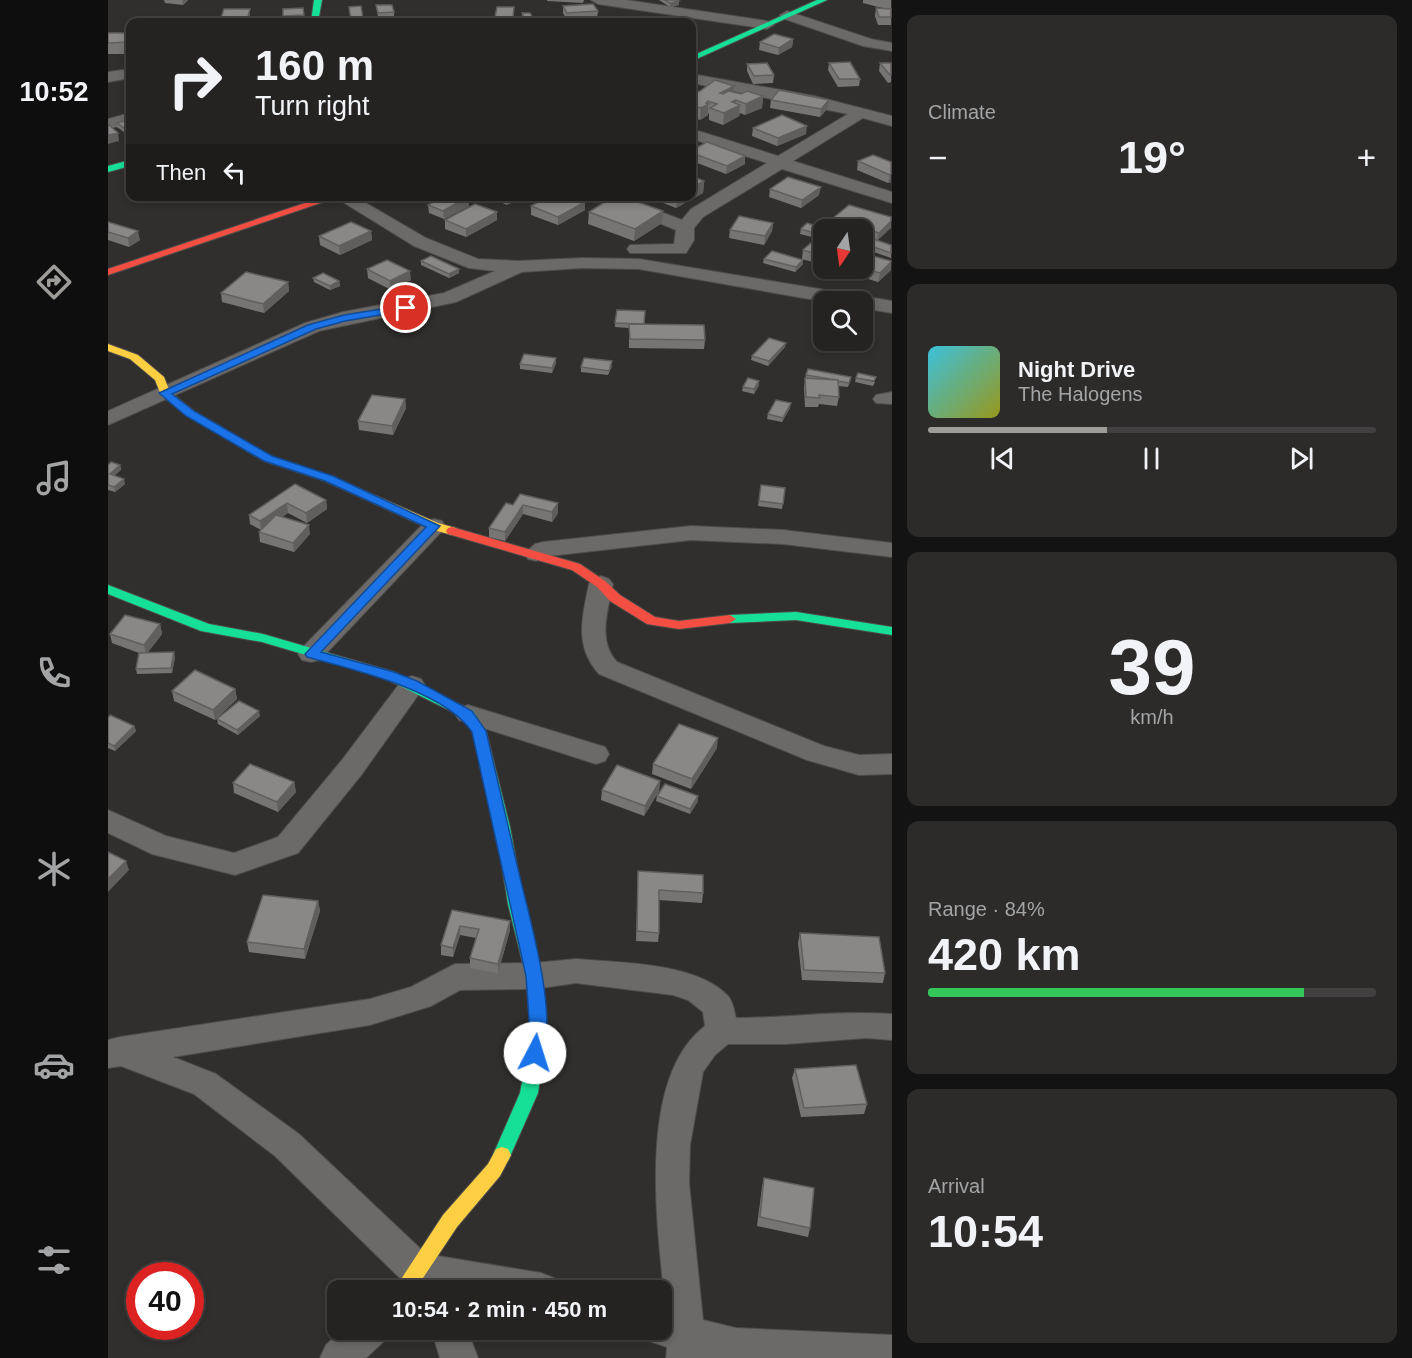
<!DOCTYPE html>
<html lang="en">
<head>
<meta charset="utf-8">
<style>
	:root { --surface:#252322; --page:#2d2b2a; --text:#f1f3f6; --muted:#a3a4a5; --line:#424040; --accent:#9e9c99 }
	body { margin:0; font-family:Helvetica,sans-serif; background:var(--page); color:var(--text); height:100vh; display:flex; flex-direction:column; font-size:22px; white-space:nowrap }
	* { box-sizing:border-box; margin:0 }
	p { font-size:20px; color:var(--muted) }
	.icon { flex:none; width:33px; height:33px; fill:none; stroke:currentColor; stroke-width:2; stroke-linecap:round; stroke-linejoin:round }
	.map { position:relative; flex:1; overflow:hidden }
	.details { display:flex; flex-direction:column; gap:15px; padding:15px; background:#141313; width:520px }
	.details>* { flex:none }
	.banner { position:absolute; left:18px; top:18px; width:570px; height:183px; border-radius:12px; box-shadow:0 3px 9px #0003,0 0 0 2px var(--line); background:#252322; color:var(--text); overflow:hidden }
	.needle { width:39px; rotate:193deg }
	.fabs { position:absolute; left:705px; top:219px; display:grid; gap:12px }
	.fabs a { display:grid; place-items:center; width:60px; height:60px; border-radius:12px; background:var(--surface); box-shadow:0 3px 9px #0003,0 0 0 2px var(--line); font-size:30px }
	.speed { position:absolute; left:18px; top:1262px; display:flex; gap:12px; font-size:30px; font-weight:700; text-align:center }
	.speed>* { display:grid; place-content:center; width:78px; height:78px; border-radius:50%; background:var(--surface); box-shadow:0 3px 9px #0003,0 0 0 2px var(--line); line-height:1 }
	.speed .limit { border:9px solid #d22; background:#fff; color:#111 }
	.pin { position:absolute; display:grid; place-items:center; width:51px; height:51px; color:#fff; margin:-26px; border:3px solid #fff; border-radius:50%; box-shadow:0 2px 6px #0007 }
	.me { position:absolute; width:66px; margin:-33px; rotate:5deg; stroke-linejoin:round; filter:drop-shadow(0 0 4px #0008) }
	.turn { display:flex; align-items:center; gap:21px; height:126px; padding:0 30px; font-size:27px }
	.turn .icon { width:78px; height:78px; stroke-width:2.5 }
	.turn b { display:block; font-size:42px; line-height:51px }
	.then { display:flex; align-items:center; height:57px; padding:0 30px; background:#0003; gap:12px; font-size:22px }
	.big { font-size:45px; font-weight:800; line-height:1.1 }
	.details .widget { flex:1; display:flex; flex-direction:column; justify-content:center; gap:9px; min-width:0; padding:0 21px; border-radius:12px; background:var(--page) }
	.details .dial { align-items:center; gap:0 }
	.dial b { font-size:78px; line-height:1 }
	.song { display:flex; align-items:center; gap:18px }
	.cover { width:72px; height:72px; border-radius:9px; background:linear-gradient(135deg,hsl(190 70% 55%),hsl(60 70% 35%)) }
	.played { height:6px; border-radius:3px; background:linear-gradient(90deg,var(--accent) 40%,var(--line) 40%) }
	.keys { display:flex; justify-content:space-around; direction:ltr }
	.heat { display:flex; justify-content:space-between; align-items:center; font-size:33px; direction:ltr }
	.charge { height:9px; border-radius:4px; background:linear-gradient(90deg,#34c759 84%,var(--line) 0) }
	.trip { position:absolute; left:219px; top:1280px; width:345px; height:60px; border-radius:12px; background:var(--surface); box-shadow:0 3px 9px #0003,0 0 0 2px var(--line); font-weight:800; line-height:60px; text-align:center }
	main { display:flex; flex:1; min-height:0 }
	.tab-bar { display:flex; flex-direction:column; width:108px; justify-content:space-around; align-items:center; background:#0f0e0e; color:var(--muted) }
	.tab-bar .icon { width:42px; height:42px }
	.tab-bar .on { color:var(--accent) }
	.tab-bar b { font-size:27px; color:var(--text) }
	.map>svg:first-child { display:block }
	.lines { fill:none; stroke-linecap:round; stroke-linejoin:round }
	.street-casing { stroke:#4e4d4b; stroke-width:2 }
	.fast-casing { stroke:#4e4d4b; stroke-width:2 }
	.slow-casing { stroke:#4e4d4b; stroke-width:2 }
	.jam-casing { stroke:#4e4d4b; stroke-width:2 }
	.street { fill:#6c6a68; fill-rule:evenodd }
	.fast { fill:#16e098; fill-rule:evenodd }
	.slow { fill:#ffcf43; fill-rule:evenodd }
	.jam { fill:#f24e42; fill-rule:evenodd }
	.wall { fill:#777574 }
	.shaded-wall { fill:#615f5e }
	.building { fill:#8a8887; stroke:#615f5e; stroke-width:1.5 }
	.route { fill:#1a73e8; stroke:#114b97; stroke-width:1.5 }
</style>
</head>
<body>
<main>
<nav class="tab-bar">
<b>10:52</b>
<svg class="icon on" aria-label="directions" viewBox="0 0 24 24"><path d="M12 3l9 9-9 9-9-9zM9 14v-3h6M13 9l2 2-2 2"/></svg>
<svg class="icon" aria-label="music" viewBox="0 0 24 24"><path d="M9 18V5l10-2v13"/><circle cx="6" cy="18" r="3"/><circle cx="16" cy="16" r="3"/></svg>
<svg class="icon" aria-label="phone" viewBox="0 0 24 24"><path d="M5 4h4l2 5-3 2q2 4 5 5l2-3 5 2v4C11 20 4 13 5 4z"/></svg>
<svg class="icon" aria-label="climate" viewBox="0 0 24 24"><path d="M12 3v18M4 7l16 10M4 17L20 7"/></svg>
<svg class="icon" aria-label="car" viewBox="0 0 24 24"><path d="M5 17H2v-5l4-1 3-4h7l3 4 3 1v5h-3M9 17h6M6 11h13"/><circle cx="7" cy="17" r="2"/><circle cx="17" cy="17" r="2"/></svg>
<svg class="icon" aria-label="filters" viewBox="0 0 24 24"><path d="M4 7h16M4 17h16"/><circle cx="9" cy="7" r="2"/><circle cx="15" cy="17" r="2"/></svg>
</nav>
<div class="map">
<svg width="784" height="1358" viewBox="0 0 784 1358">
	<rect width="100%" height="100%" fill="#312f2d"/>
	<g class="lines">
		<defs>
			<path id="street" d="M483,0h35l141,21 7,4 -7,4 -169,-25z
				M679,11l84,28 21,4v8l-29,-5 -81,-28 -2,-3z
				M22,69v9l-22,4v-10z
				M584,74l122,22 78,20v10l-29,-8 -70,43 99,31v11l-110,-34 -79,48 -9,11v12l-8,13h-56l-3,-4 3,-4 44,-1 2,-14 -82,-34h25l63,24 9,-11 76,-46 -75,-24v-10l86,27 70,-42 -156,-31z
				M22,113v10l-22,6v-10z
				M225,196h21l72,42 52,21 40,2 64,-3 57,1 253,42v12l-30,-5v-6h-36l-187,-33 -57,-1 -60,4 -66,30 -137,29 -211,94v-14l197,-88 38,-11 101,-19 51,-22 -26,-3 -55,-22z
				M784,392v12l-16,-1 -3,-4 3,-4z
				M326,519l8,2 3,5 -3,5 -122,129 -9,2 -9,-2 -4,-6 4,-6 124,-127z
				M583,526l92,4 109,13v14l-109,-13 -92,-4 -142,16 -13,5 -8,-2 -4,-5 11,-10 8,-2z
				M493,576l8,3 4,5c-5,26 -16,57 4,78l207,84 35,9 33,-1v20l-33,1 -52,-15 -208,-86c-25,-28 -17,-56 -10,-90l4,-5z
				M304,676l9,3 4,6 -4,6 -59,83 -64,79 -63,22 -83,-21 -44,-21v-23l58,26 68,17 44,-16 64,-77 61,-81z
				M360,705l137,42 4,7 -4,7 -9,3 -137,-44 -4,-6 4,-6z
				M468,959c44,4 120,3 152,37 5,6 6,14 8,22 51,0 104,-8 156,-4v26l-26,-2 -80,6h-58l-13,11 -12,17 -13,73 -1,38 14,137 33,8 156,7v23h-226l1,-11 -18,-6 -5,-12h18v-19l4,1c-8,-78 -31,-232 39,-285l-2,-14 -15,-12 -15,-5 -97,-12 -42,6 -74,1 -29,16 -61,19 -197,32 43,17 83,60 127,120 115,19 13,5 5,12h-150l-5,-8 -129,-126 -81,-62 -73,-28 -13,2v-28l12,-3 250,-38 41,-12 44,-23 79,-1z
				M235,1329h45l-5,13 -17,16h-46l6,-13z
				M323,1329h36l11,29h-38z"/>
			<path id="fast" d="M206,0h8l-4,22h-7z
				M709,0h10l-135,61v-5z
				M22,160v6l-22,6v-6z
				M0,585l101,39 54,10 131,38 79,39 13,20 24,96 14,77 18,72 5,57 -9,60 -30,68 -6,2 -6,-2 -3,-6 27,-62 11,-60 -5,-57 -18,-72 -12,-77 -24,-96 -9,-14 -79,-39 -122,-36 -61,-11 -93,-37z
				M688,612l96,15v8l-96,-15 -66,3 -6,-4 6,-4z"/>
			<path id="slow" d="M0,344l30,11 26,22 6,15 24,19 78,46 61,20 105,46 18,5 2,3 -6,4 -22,-6 -105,-48 -61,-20 -78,-46 -25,-20 -6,-15 -25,-21 -22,-8z
				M394,1147l6,2 3,6 -11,21 -43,51 -42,63h-21l49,-75 45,-51 8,-15z"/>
			<path id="jam" d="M218,196h15l-233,79v-6z
				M344,527l128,37 25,17 15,14 35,22 24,4 51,-6 6,4 -6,4 -51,6 -32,-5 -37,-23 -13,-14 -25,-17 -124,-36 -2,-3 2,-3z"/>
		</defs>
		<use href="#street" class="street-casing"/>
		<use href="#fast" class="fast-casing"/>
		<use href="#slow" class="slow-casing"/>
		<use href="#jam" class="jam-casing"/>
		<use href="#street" class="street"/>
		<use href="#fast" class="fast"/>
		<use href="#slow" class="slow"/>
		<use href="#jam" class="jam"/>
	</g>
	<path class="wall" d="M56,0h24l-5,5 -18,-2z
		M439,0h37l-1,3 -36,-2z
		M551,0h18l2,5 -9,2z
		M755,0h28v25h-13l-3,-9 1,-8 10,1 -23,-6z
		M268,5l18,7v4l-16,1z
		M253,6l3,16h-13l-2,-15z
		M455,6l35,5 -1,8 -30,2 -4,-8z
		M195,8l1,11 -20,1 -1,-11z
		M406,11l-1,10h-18v-4z
		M414,13l12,7v2h-9l-3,-5z
		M142,16l-1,6h-28l-1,-1z
		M0,33h22v21h-22z
		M685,39l-1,8 -14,8 -19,-5 1,-8z
		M721,63l31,16 -1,7 -21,1 -10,-17z
		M772,63h11v19l-3,1 -9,-12z
		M639,64l27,11 -1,8 -20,1 -6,-13z
		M626,86l-1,6 8,2 22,2 -1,12 -17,7 -5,-2 -1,3 -16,9 -14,-5v-6l-1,-1v2l-8,5 -8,-3v-24z
		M663,100l57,8 -8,9 -50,-9z
		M19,120l1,15 -11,-8v-4z
		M645,128l53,6 -29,12 -25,-10z
		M584,150l53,14 -19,10 -34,-13z
		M750,161l33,1v20l-3,1 -31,-13z
		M596,181l-1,12 -27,15 -31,-12h47z
		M662,189l49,6 -18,13 -32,-11z
		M378,196h37l-16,9z
		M360,197l1,9 -25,13 -15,-6 -1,-8z
		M423,206l54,4 -27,15 -27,-10z
		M481,212l73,11 -28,18 -46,-17z
		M783,217l-13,23 13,5v13l-29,-10v-7l4,-3 -4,-1v-7h-25l-6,-2 1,-9z
		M337,220h52l-31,17 -21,-8z
		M0,222l32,18 -11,7 -21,-7z
		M665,223l-1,8 -8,14 -35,-7 1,-8z
		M693,229l23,1v34l-1,1 -21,-6 1,-9 13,-12 -16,-4z
		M263,231l1,9 -32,15 -20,-10 -1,-9z
		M656,259l39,1v4l-8,8 -32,-9z
		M313,261l38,12 -10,5 -28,-13z
		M738,268h16l29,2 -13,12 -33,-10z
		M259,269l44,11 -20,10 -23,-12z
		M205,278l26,3 1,5 -10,4 -16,-8z
		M180,282l1,9 -25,22 -42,-11 -1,-9z
		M507,323l29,1 61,16 -1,9 -75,-1v-20l-14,-1z
		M677,347l-17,19 -17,-6 1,-4z
		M448,358v5l-4,10 -32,-4v-5z
		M504,366l-4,9 -27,-3v-5z
		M698,375l44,6 -2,6 -10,-1 1,11 -2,9 -18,-2 -1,3h-13l-1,-20z
		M748,378l19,4 -2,4 -18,-4z
		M651,385l-5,9 -12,-3 1,-4z
		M297,399l1,9 -13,27 -34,-5 -1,-9z
		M682,408l-8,14 -15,-3 1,-5z
		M0,465h12l1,5 -7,5 11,9 -10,8 -7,-2z
		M187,484l31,16 1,9 -20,14 -19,-10 -6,4 28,17 -16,18 -34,-10 -1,-10 2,-2 -11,-6 -1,-9z
		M653,485l24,3 -3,21 -24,-3z
		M450,503v10l-6,9 -29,-8 -18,27 -16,-4v-9l24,-23z
		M52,624l2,10 -14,18 27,5 -3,16 -35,1 -1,-5 3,-16 -27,-10 -2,-9z
		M127,689l2,10 -22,21 -41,-19 -2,-10z
		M152,716l-22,19 -20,-11 -1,-5z
		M0,718l26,8 2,5 -21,20 -7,-3z
		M609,748l-26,41 -39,-15 1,-10z
		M552,781l-1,10 -15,25 -43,-16 1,-10z
		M186,782l2,10 -18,20 -44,-19 -1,-10z
		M549,796l41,5 -8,13 -34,-13z
		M530,871l65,22 -1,10 -43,-3v33l-1,9 -22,-1z
		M210,901l2,10 -15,48 -56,-7 -2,-10z
		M344,910l58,11v9l-12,43 -28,-5v-10l6,-20 -16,-3 -7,22 -12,-2v-10z
		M692,933l85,40 -2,10 -81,-3 -4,-37z
		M687,1069l72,35 -3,10 -63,3 -9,-39z
		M656,1178l46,50 -2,9 -51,-11 5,-39z"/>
	<path class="shaded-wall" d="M74,0h6l-5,5z
		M571,1v4l-9,2v-4z
		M142,9v7l-1,6h-2z
		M685,39l-1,8 -14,8 1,-7z
		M626,86l-1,12 -13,-5z
		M655,96l-1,12 -17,7 1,-11z
		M628,100l-1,8 5,-3 -1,11 -16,9 1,-12 8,-11z
		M721,100l-1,8 -8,9 1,-8z
		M600,101v14l-8,5 1,-12z
		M699,126l-1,8 -29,12 1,-8z
		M10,133l1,8 -11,3v-9z
		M637,156v8l-19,10 1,-8z
		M783,174v8l-3,1 2,-8z
		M596,181l-1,12 -27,15 1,-12h15v-8z
		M713,187l-2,8 -18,13 1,-8z
		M399,196h16l-16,9z
		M360,197l1,9 -25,13 -1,-8z
		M477,202v8l-27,15v-8z
		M555,211l-1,12 -28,18 1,-12z
		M389,212v8l-31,17v-8z
		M783,221v7l-14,13 2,-8z
		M665,223l-1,8 -8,14 1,-9z
		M30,231l2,9 -11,7 -1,-9z
		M263,231l1,9 -32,15 -1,-9z
		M695,260v4l-8,8 1,-5z
		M783,262v8l-13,12 2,-9z
		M351,269v4l-10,5v-4z
		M302,271l1,9 -20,10 -1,-9z
		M231,281l1,5 -10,4v-4z
		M180,282l1,9 -25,22 -1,-9z
		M678,343l-1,4 -17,19 1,-5z
		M448,358v5l-4,10v-5z
		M651,381v4l-5,9v-5z
		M297,399l1,9 -13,27 -1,-9z
		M683,403l-1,5 -8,14 1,-4z
		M12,465l1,5 -10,9 -1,-5z
		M16,479l1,5 -10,8 -1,-5z
		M218,500l1,9 -20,14 -1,-10z
		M179,503l1,10 -27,18 -1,-10z
		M450,503v10l-6,9v-10z
		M415,505v9l-18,27v-9z
		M201,525l1,9 -16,18 -1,-9z
		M52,624l2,10 -16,21 -2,-10z
		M66,652l1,5 -3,16 -1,-5z
		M127,689l2,10 -22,21 -2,-10z
		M151,711l1,5 -22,19 -1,-5z
		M26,726l2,5 -21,20 -1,-5z
		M610,738l-1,10 -26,41 1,-10z
		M552,781l-1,10 -15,25 1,-10z
		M186,782l2,10 -18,20 -1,-10z
		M590,796v5l-8,13v-5z
		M18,861l3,9 -21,22v-13z
		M210,901l2,10 -15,48 -1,-10z
		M402,921v9l-12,43v-9z
		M352,926v9l-7,22v-9z"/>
	<path class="building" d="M557,0h12l2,1 -9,2z
		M485,4l5,7 -31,2 -4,-7z
		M268,5h16l2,7 -16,1z
		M253,6l2,13 -12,1 -2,-13z
		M389,7h17l-1,10h-18z
		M195,8l1,7 -21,1v-7z
		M768,8l15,1v8h-12z
		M116,9h26l-3,12h-27z
		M414,13h8l4,7 -8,1z
		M67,17l13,1 -4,4h-14z
		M47,18l8,1 -3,3h-9z
		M0,33h22v9l-22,1z
		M666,34l19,5 -14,9 -19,-6z
		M742,62l10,17h-21l-10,-16z
		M659,63l7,12 -20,1 -7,-12z
		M772,63h11v12h-1z
		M607,80l19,6 -14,7 3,1 6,-3 12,3 6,-3 16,5 -17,8 -10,-4 -4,2 8,3 -16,8 -14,-5 7,-4 -9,-3 -2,2 3,1 -8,4 -9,-3v-12l8,-2z
		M671,90l50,10 -8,9 -50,-9z
		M674,115l25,11 -29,12 -25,-10z
		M19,120l3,3v7l-2,1 -11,-8z
		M0,124l10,9 -10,2z
		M599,142l38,14 -18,10 -35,-13v-3z
		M765,155l18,7v12l-1,1 -32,-14z
		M584,176l12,5 -12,7z
		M680,177l33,10 -19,13 -32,-11z
		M336,196h23l1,1 -25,14 -15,-6z
		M441,196h22l14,6 -27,15 -27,-11z
		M506,196h7l42,15 -28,18 -46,-17z
		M367,204l22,8 -31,17 -21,-9z
		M741,205l42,12v4l-12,12 -47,-14z
		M631,216l34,7 -8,13 -35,-6z
		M0,222l30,9 -10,7 -20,-6z
		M243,222l20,9 -32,15 -20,-10z
		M699,223l21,7h-4v4l-2,-1 -2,2 -19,-6z
		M714,233l2,1v22l-21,-6z
		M759,237l24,8v8l-29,-10v-2z
		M664,251l31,9 -7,7 -32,-8z
		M754,253l29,8v1l-11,11 -18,-5z
		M323,256l28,13 -10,5 -28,-13z
		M279,260l23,11 -20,10 -23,-12z
		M138,272l42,10 -25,22 -42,-11z
		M215,273l16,8 -9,5 -17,-8z
		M509,310l28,1 -1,13 -29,-1z
		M521,324l75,1 1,15 -75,-1z
		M661,338l17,5 -17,18 -17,-5z
		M416,354l32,4 -4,10 -32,-4z
		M476,358l28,3 -3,10 -28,-4z
		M700,369l43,8 -2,6 -11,-2v-1l-8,-1 -24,-4z
		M750,373l18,4 -2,4 -18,-3z
		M640,378l11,3 -5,8 -11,-2z
		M697,378l33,2 1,17 -20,-2 1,3 -14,-1z
		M264,395l33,4 -13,27 -34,-5z
		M668,400l15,3 -8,15 -15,-4z
		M3,462l9,3 -10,9 14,5 -10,8 -6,-2v-20z
		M187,484l31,16 -20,13 -19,-10 -27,18 -11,-6z
		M653,485l24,3 -2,16 -24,-3z
		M412,494l38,9 -6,9 -29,-7 -18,27 -16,-4 17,-25 7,2z
		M168,515l33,10 -16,18 -34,-11z
		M17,615l35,9 -16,21 -34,-11z
		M66,652l-3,16 -35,1 3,-16z
		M87,670l40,19 -22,21 -41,-19z
		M131,701l20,10 -22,19 -20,-11z
		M2,715l24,11 -20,20 -6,-3v-25z
		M571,724l39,14 -26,41 -39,-15z
		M142,764l44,18 -17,20 -44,-19z
		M509,765l43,16 -15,25 -43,-16z
		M557,784l33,12 -8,13 -33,-13z
		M0,852l18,9 -18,18z
		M530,871l65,4v18l-44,-3v43l-22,-2z
		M155,895l55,6 -14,48 -57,-7z
		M344,910l58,11 -12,43 -28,-6 9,-29 -19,-3 -7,22 -12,-3z
		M692,933l79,4 6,36 -81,-3z
		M748,1065l11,39 -63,4 -9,-39z
		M656,1178l50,10 -4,40 -50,-11z"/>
	<path class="route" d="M298,305l4,1v4l-65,11 -29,8 -144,65 22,17 78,45 61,20 107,50 -119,126 73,20 23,9 55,30 14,20c11,46 21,92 32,138 10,44 42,150 23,189l-6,2 -6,-2 -2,-5 3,-20 -4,-57 -54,-244c-28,-42 -118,-62 -165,-75l-2,-3 121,-127 -101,-46 -61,-20 -78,-45 -27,-23 149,-68 36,-10z"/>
</svg>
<div class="fabs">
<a><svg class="needle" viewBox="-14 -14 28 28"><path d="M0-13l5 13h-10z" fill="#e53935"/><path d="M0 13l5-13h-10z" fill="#a3a4a5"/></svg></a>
<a><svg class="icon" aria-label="search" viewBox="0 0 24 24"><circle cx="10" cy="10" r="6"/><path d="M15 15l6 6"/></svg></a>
</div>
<div class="speed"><div class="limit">40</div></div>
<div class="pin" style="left:298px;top:308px;background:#d93025"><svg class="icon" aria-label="arrive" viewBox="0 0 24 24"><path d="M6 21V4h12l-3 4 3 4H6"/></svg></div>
<svg class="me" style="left:427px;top:1053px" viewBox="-20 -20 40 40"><circle r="19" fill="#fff"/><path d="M0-13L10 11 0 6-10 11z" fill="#1a73e8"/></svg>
<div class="trip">10:54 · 2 min · 450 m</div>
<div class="banner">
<div class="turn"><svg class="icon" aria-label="right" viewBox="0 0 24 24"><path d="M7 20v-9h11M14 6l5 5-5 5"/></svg><div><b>160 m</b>Turn right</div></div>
<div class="then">Then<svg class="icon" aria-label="left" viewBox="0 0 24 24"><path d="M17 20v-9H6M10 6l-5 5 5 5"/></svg></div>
</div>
</div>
<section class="details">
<div class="widget"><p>Climate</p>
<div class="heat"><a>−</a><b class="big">19°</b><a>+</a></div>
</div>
<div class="widget">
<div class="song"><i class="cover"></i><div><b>Night Drive</b><p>The Halogens</p></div></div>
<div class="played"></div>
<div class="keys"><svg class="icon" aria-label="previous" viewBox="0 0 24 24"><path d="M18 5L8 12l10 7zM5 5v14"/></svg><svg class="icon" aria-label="pause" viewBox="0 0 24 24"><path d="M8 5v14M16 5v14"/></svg><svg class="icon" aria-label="next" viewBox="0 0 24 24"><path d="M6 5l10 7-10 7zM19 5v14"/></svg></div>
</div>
<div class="widget dial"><b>39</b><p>km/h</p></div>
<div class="widget"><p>Range · 84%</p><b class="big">420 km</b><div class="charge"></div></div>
<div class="widget"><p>Arrival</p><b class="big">10:54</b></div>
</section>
</main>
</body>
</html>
